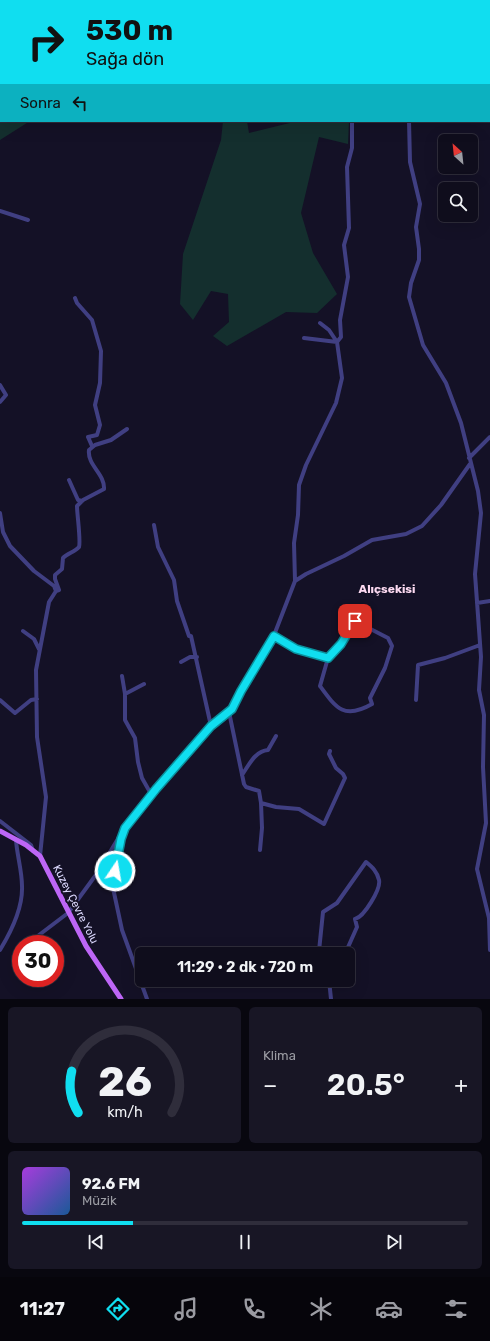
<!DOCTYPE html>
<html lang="tr">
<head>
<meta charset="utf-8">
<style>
	:root { --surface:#0f0d1c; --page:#181625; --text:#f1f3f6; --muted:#9b9ca3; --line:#2f2d3b; --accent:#10def0 }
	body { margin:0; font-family:Rubik,sans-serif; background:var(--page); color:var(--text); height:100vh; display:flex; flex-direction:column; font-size:15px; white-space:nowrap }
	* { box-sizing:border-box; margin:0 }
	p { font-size:13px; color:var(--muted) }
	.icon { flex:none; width:22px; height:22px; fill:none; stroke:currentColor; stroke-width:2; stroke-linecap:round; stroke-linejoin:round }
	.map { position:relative; height:999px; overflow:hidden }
	.drawer { display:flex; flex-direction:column; gap:8px; padding:8px; background:#08070f; flex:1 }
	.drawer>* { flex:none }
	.guide { position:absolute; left:0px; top:0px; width:490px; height:122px; box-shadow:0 4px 16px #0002,0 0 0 1px var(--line); background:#10def0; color:#111; overflow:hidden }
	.needle { width:26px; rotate:333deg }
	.fabs { position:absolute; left:438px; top:134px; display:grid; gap:8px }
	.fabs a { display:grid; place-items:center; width:40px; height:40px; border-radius:6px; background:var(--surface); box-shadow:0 4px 16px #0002,0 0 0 1px var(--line); font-size:20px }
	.speed { position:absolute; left:12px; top:935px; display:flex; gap:8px; font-size:20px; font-weight:700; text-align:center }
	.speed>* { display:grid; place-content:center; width:52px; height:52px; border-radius:50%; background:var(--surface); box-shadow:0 4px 16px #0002,0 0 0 1px var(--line); line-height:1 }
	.speed .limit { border:6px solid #d22; background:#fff; color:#111 }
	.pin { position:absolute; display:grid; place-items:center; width:34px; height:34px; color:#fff; margin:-17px; border-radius:8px; box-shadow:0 2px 6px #0006 }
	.me { position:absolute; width:44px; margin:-22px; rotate:12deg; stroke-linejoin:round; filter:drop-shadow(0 0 3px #0008) }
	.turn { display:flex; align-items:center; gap:14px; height:84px; padding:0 20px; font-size:18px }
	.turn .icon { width:52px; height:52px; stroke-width:2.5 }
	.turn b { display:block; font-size:28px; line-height:34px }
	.then { display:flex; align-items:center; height:38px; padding:0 20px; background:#0003; gap:8px; font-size:15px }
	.big { font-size:30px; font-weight:600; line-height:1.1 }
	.drawer .tile { flex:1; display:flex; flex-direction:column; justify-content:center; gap:6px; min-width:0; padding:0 14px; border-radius:6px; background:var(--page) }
	.drawer .dial { align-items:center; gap:0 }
	.dial svg { height:104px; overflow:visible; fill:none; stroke:var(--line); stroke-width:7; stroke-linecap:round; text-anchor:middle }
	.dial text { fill:var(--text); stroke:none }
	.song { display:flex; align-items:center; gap:12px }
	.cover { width:48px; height:48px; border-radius:6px; background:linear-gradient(135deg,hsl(280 70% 55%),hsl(210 70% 35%)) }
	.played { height:4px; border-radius:2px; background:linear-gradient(90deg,var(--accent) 25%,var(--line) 25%) }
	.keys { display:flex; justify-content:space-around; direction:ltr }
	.heat { display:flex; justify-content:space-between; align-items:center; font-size:22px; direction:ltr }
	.drawer .tiles { flex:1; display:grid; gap:8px; grid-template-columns:1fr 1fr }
	.tile:last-child { grid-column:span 2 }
	.trip { position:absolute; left:135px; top:947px; width:220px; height:40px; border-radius:6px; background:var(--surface); box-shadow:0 4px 16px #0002,0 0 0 1px var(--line); font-weight:600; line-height:40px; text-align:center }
	.tab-bar { display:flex; height:64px; justify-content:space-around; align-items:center; background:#06050b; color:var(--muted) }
	.tab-bar .icon { width:28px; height:28px }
	.tab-bar .active { color:var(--accent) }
	.tab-bar b { font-size:18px; color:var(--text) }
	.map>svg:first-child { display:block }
	.green { fill:#142f2e }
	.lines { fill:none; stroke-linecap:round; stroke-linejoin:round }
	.minor { stroke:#403f82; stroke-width:4 }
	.major { stroke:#bd66f6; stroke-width:5 }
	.route-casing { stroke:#0a909c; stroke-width:10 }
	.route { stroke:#10def0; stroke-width:7 }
	.labels { text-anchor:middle; stroke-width:4; stroke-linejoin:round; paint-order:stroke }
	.street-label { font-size:11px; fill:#dbd8fd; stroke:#141126 }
	.neighbourhood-label { font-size:12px; font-weight:bold; fill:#fddaf1; stroke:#141126 }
</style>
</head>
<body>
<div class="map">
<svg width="490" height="999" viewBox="0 0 490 999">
	<rect width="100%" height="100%" fill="#141126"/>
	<path class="green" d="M0,0h90l-89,1v120h29l-30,19z
		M223,121h24l2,12 49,-12h51l-1,23 -29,-7 -18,76 12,40 24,41 -20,19 -31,-1 -59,34 -14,-10 16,-14 -1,-28 -17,-3 -18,29 -13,-16 3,-50 38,-114z"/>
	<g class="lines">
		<path class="minor" d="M135,0v1
			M346,0l1,1
			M366,0l3,1
			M465,0l2,1
			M128,1l1,-1
			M213,1l1,-1
			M489,15h1
			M489,96l1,1
			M0,108h1
			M409,121l1,41 10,42 -4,23 3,22v11l-8,23 -2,14 14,48 23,38 15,40 17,68 3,22 -6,61 6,83 -2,33 5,25 -1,52 3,56 -9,46 12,49 1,32
			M0,211l28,9
			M75,298l2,5 15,17 9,31 -1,32 -5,22 5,20 -3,10 -9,2 4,9
			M320,323l9,7 8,12
			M337,342l4,-5 -1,-17 8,-43 -4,-32 5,-17 -2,-61 5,-19v-27
			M0,385l6,10 -6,7
			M469,458l21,-21
			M69,480l9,20 4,1
			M0,513l3,19 7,14 24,25 20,15 2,5 -7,11 -13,68 1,67 9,60 -6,59
			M154,525l4,22 16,33 3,21 12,35h2l20,90
			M295,581l-1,-38 4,-28 1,-30 7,-20 30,-62 6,-25 -5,-36 -33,-4
			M56,591l3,-1 -4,-11v-4l7,-6 1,-11c4,-4 13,-7 16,-11 2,-6 -2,-33 -2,-41l6,-6 21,-11c1,-15 -17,-24 -15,-39l6,-5 16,-5 16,-11
			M477,603l13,-2
			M355,621l33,17 4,8 -7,22 -15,30 2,6c-28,16 -36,4 -52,-18l8,-28 13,-14z
			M23,631l11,8 5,10
			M274,636l22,13 32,9
			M181,662l9,-5h7
			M122,676l3,18
			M144,684l-19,10v26l10,18 3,24 4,16 9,16
			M0,700l15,13 16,-13 6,-1
			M416,700l2,-35 27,-7 35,-13
			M229,712l15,72 2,3 13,4 2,12 15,4 23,2 25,15 21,-46 -2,-4 -7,-6 -7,-14 1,-3
			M242,775c7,-10 13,-24 26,-25l8,-14
			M0,821l31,24 2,6
			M260,850l2,-22 -1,-25
			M35,944l4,-9 29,-22 30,-41 24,-40
			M0,950c11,-18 23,-42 22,-64 0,-15 -5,-31 -6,-46
			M321,954l-2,-3 4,-39 14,-9 29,-41c6,5 11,9 13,18 2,9 -15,37 -24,39l2,8 -12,27
			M329,980l2,19
			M147,999l-25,-69 -9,-42 8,-49 4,-11 31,-39 55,-63 21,-17 9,-18 30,-48 24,-62 11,-7 38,-18 28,-16 34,-6 16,-8 19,-21 29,-41"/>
		<path class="major" d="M0,831l26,14 14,11 46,90 35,53"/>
	</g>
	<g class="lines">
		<defs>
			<path id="route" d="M115,871l6,-32 4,-11 31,-39 55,-63 21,-17 9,-18 33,-55 22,13 32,9 13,-14 14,-23"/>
		</defs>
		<use href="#route" class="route-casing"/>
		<use href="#route" class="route"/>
	</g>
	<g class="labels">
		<g class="street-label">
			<text transform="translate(76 904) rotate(63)" y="4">Kuzey Çevre Yolu</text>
		</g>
		<g class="neighbourhood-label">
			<text x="387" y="593">Alıçsekisi</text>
		</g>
	</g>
</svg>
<div class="fabs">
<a><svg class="needle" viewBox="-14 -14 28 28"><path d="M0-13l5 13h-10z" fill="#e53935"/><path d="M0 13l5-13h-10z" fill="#9b9ca3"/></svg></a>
<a><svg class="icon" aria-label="search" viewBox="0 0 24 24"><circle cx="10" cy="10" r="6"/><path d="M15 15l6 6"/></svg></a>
</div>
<div class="speed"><div class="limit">30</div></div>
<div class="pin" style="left:355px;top:621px;background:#d93025"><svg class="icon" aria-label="arrive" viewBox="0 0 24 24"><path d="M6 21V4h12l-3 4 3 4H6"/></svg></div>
<svg class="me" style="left:115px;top:871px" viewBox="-20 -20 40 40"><circle r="17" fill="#10def0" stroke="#fff" stroke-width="3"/><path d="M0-11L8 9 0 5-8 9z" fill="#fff"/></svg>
<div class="trip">11:29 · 2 dk · 720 m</div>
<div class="guide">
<div class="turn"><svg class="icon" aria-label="right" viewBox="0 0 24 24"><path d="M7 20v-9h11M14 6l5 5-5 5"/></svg><div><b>530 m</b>Sağa dön</div></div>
<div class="then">Sonra<svg class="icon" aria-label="left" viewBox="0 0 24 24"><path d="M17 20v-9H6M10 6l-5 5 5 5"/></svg></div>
</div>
</div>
<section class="drawer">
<div class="tiles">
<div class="tile dial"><svg viewBox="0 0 100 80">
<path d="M14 69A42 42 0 1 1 86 69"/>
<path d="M14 69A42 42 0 0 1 9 37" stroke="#10def0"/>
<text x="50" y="56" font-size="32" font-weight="700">26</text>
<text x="50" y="72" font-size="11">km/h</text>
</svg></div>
<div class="tile"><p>Klima</p>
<div class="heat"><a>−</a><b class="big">20.5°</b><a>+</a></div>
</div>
<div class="tile">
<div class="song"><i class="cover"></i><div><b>92.6 FM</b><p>Müzik</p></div></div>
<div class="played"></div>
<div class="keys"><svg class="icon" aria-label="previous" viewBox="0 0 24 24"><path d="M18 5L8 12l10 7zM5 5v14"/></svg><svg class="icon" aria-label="pause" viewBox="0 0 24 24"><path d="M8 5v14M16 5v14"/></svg><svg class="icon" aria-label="next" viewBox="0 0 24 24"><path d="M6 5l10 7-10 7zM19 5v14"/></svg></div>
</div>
</div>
</section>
<nav class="tab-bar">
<b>11:27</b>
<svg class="icon active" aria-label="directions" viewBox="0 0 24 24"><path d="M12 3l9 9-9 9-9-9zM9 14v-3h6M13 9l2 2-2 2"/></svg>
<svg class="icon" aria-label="music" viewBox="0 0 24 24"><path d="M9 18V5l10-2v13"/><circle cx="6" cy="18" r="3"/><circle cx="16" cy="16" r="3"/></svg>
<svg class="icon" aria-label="phone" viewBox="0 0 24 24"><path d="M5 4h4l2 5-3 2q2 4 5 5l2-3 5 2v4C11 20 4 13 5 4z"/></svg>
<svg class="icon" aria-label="climate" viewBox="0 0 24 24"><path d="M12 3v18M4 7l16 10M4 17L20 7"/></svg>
<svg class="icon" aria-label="car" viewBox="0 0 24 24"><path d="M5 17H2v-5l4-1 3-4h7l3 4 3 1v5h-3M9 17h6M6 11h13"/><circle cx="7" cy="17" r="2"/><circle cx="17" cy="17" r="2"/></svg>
<svg class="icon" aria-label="filters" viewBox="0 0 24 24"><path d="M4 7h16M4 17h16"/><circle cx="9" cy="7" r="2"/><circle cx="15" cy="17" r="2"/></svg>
</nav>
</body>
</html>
